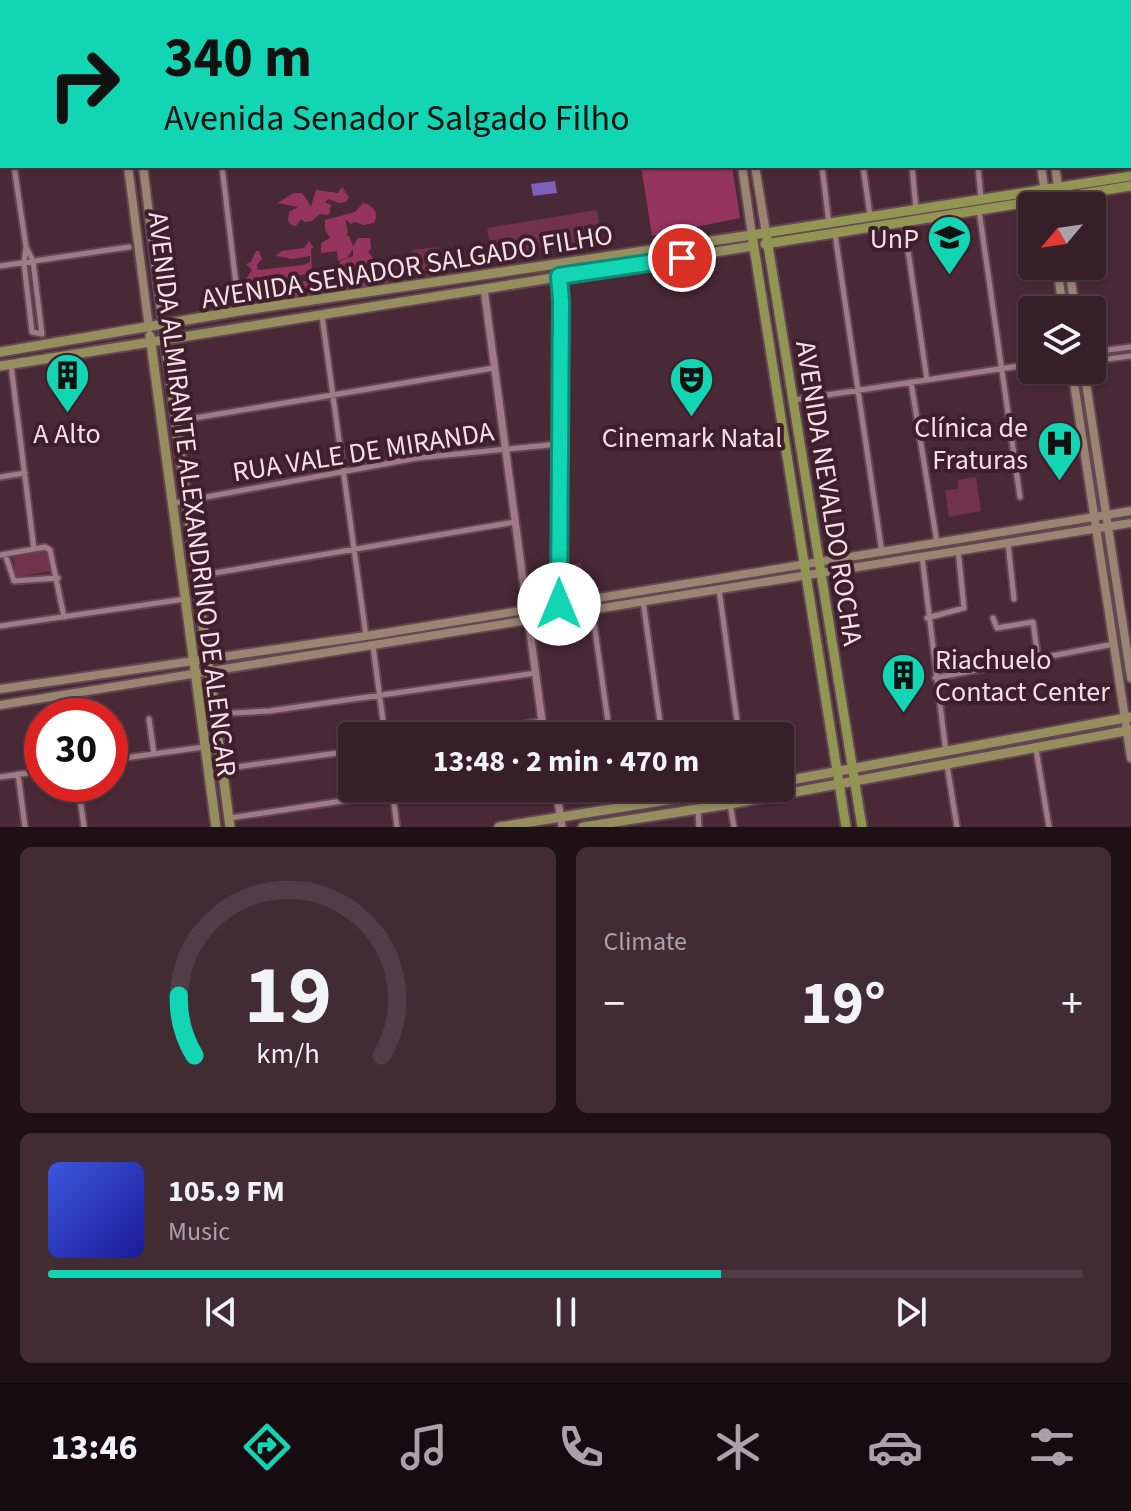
<!DOCTYPE html>
<html lang="en">
<head>
<meta charset="utf-8">
<style>
	:root { --surface:#371f28; --page:#422c34; --text:#f1f3f6; --muted:#aaa2a8; --line:#513d45; --accent:#12d5b4 }
	body { margin:0; font-family:"Source Sans 3",sans-serif; background:var(--page); color:var(--text); height:100vh; display:flex; flex-direction:column; font-size:30px; white-space:nowrap }
	* { box-sizing:border-box; margin:0 }
	p { font-size:26px; color:var(--muted) }
	.icon { flex:none; width:44px; height:44px; fill:none; stroke:currentColor; stroke-width:2; stroke-linecap:round; stroke-linejoin:round }
	.map { position:relative; height:827px; overflow:hidden }
	.side { display:flex; flex-direction:column; gap:20px; padding:20px; background:#1e1116; flex:1 }
	.side>* { flex:none }
	.guide { position:absolute; left:0px; top:0px; width:1132px; height:168px; box-shadow:0 2px 6px #0004,0 0 0 2px var(--line); background:#12d5b4; color:#111; overflow:hidden }
	.needle { width:52px; rotate:241deg }
	.fabs { position:absolute; left:1018px; top:192px; display:grid; gap:16px }
	.fabs a { display:grid; place-items:center; width:88px; height:88px; border-radius:8px; background:var(--surface); box-shadow:0 2px 6px #0004,0 0 0 2px var(--line); font-size:40px }
	.speed { position:absolute; left:24px; top:698px; display:flex; gap:16px; font-size:40px; font-weight:700; text-align:center }
	.speed>* { display:grid; place-content:center; width:104px; height:104px; border-radius:50%; background:var(--surface); box-shadow:0 2px 6px #0004,0 0 0 2px var(--line); line-height:1 }
	.speed .limit { border:12px solid #d22; background:#fff; color:#111 }
	.pin { position:absolute; display:grid; place-items:center; width:68px; height:68px; color:#fff; margin:-34px; border:4px solid #fff; border-radius:50%; box-shadow:0 2px 8px #0007 }
	.me { position:absolute; width:88px; margin:-44px; rotate:0deg; stroke-linejoin:round; filter:drop-shadow(0 0 6px #0008) }
	.turn { display:flex; align-items:center; gap:28px; height:168px; padding:0 32px; font-size:36px }
	.turn .icon { width:104px; height:104px; stroke-width:2.5 }
	.turn b { display:block; font-size:56px; line-height:68px }
	.big { font-size:60px; font-weight:700; line-height:1.1 }
	.side .widget { flex:1; display:flex; flex-direction:column; justify-content:center; gap:12px; min-width:0; padding:0 28px; border-radius:12px; background:var(--page) }
	.side .dial { align-items:center; gap:0 }
	.dial svg { height:208px; overflow:visible; fill:none; stroke:var(--line); stroke-width:7; stroke-linecap:round; text-anchor:middle }
	.dial text { fill:var(--text); stroke:none }
	.song { display:flex; align-items:center; gap:24px }
	.cover { width:96px; height:96px; border-radius:12px; background:linear-gradient(135deg,hsl(230 70% 55%),hsl(240 70% 35%)) }
	.played { height:8px; border-radius:4px; background:linear-gradient(90deg,var(--accent) 65%,var(--line) 65%) }
	.keys { display:flex; justify-content:space-around; direction:ltr }
	.heat { display:flex; justify-content:space-between; align-items:center; font-size:44px; direction:ltr }
	.side .tiles { flex:1; display:grid; gap:20px; grid-template-columns:1fr 1fr }
	.widget:last-child { grid-column:span 2 }
	.trip { position:absolute; left:338px; top:722px; width:456px; height:80px; border-radius:8px; background:var(--surface); box-shadow:0 2px 6px #0004,0 0 0 2px var(--line); font-weight:700; line-height:80px; text-align:center }
	.dock { display:flex; height:128px; justify-content:space-around; align-items:center; background:#160c10; color:var(--muted) }
	.dock .icon { width:56px; height:56px }
	.dock .on { color:var(--accent) }
	.dock b { font-size:36px; color:var(--text) }
	.map>svg:first-child { display:block }
	.green { fill:#72314c }
	.forest { fill:#95345f }
	.water { fill:#7c60ba }
	.lines { fill:none; stroke-linecap:round; stroke-linejoin:round }
	.minor-casing { stroke:#624751; stroke-width:9 }
	.tertiary-casing { stroke:#624751; stroke-width:11 }
	.secondary-casing { stroke:#624751; stroke-width:12 }
	.primary-casing { stroke:#624751; stroke-width:13 }
	.trunk-casing { stroke:#624751; stroke-width:13 }
	.minor { stroke:#a07a87; stroke-width:5 }
	.tertiary { stroke:#a07a87; stroke-width:7 }
	.secondary { stroke:#9b8473; stroke-width:8 }
	.primary { stroke:#968e5f; stroke-width:9 }
	.trunk { stroke:#939552; stroke-width:9 }
	.route-casing { stroke:#0c8a75; stroke-width:20 }
	.route { stroke:#12d5b4; stroke-width:14 }
	.labels { text-anchor:middle; stroke-width:8; stroke-linejoin:round; paint-order:stroke }
	.poi-label { font-size:28px; fill:#f5dfe6; stroke:#3e1f2b; text-anchor:end }
	.street-label { font-size:28px; fill:#f5dfe6; stroke:#3e1f2b }
</style>
</head>
<body>
<div class="map">
<svg width="1131" height="827" viewBox="0 0 1131 827">
	<rect width="100%" height="100%" fill="#492935"/>
	<path class="green" d="M597,210l4,28 -109,18 -5,-28z
		M437,247l4,26 -25,5 -4,-28z
		M976,477l5,34 -32,6 -4,-27 13,-1v-9z
		M48,551l3,20 -35,6 -3,-20z
		M581,563l5,29 -17,3 -5,-29z"/>
	<path class="forest" d="M0,0l32,2h-30l-2,97z
		M641,166h91l8,52 -88,18z
		M342,187l7,10 -3,5 -7,1 -11,-4 -3,3 6,3 -2,10 -9,-1 -8,7 -7,1 -4,-3 -5,7 -5,-1 -3,-4 1,-9 9,-5 -21,-4 17,-10h8l9,13 5,-16 22,3z
		M363,203c11,2 16,10 11,20l-10,2 -9,-3 -4,2 -6,-5 3,13 -2,3 3,1 4,10 5,-8h12l1,11 -3,3 5,6 -8,8 3,11 7,-8 6,1 5,5 2,9 -3,4 -43,4 3,-6 14,-1 2,-5 -9,-13 -9,2 -3,-2v-6l13,-5v-7l-6,9 -9,3 -1,-10 -16,2v-10l9,-5 -5,-8v-10l30,-8z
		M309,241l5,7 -3,1 1,24 -50,9 2,7 42,-8 7,3 1,9 -54,13 -8,-2 -4,-7 9,-9 -1,-5 -12,-1 8,-12 -6,-6 5,-2 5,-11h3l3,8 -5,6 1,5 46,-5 6,-3v-6l-17,3 -17,-3 6,-5 22,-3z"/>
	<path class="water" d="M555,181l2,12 -24,3 -2,-12z"/>
	<g class="lines">
		<defs>
			<path id="minor" d="M413,0l1,2
				M800,0v2
				M842,0l1,2
				M897,0v2
				M961,0v2
				M14,166l12,81 -2,16 8,69 10,2 -9,-73 -7,-14
				M222,166l17,144
				M822,166l7,58
				M863,166l7,50
				M912,166l4,43
				M978,166l3,33
				M979,210l41,287
				M904,223l23,157
				M835,234l47,319
				M0,266l129,-19
				M322,316l44,320
				M1092,352l39,-5
				M1092,361l39,-5
				M11,365l23,184
				M911,382l26,161
				M794,400l238,-36
				M177,421l317,-53
				M0,477l25,-4
				M174,503l243,-45 142,-14
				M1008,543l6,56
				M5,554l9,27 44,-3
				M0,555l45,-8 5,3 14,67
				M922,556l24,197
				M197,576l318,-54
				M719,589l20,147
				M643,601l19,135
				M559,604l2,-303 -2,-24
				M592,609l18,127
				M927,618l37,-10 -6,-59
				M993,618l4,10 36,-6 5,36
				M0,626l185,-27
				M373,646l12,90
				M935,678l179,-34
				M215,714l54,-3 267,-38
				M149,719l5,35
				M449,736l93,-15
				M1036,749l13,78
				M110,760l108,-15
				M947,765l10,62
				M222,769l130,-18
				M18,774l7,53
				M0,777l42,-6
				M78,784l6,43
				M392,788l5,39
				M617,788l3,19
				M730,804l4,23
				M698,810l1,17
				M230,818l198,-30"/>
			<path id="tertiary" d="M107,0v2
				M124,2v-2
				M484,289l60,447
				M556,788l6,39"/>
			<path id="secondary" d="M717,0l1,2
				M729,0l1,2
				M1017,0v2
				M1030,0l1,2
				M135,2l16,-2
				M264,2l13,-2
				M128,166l21,162
				M143,166l20,160
				M742,166l10,69
				M755,166l11,67
				M1041,166l6,40
				M1055,166l6,40
				M1057,266l6,44
				M1069,266l6,44
				M1072,370l59,388
				M1084,370l47,308
				M0,689l366,-53 765,-125
				M0,705l1131,-182"/>
			<path id="primary" d="M164,333l66,494
				M150,336l66,491
				M0,352l239,-41 513,-76
				M0,366l753,-120
				M780,782l351,-65
				M499,827l243,-39
				M583,827l147,-23 401,-74"/>
			<path id="trunk" d="M766,233l96,594
				M765,244l366,-58
				M846,827l-94,-592 379,-59"/>
		</defs>
		<use href="#minor" class="minor-casing"/>
		<use href="#tertiary" class="tertiary-casing"/>
		<use href="#secondary" class="secondary-casing"/>
		<use href="#primary" class="primary-casing"/>
		<use href="#trunk" class="trunk-casing"/>
		<use href="#minor" class="minor"/>
		<use href="#tertiary" class="tertiary"/>
		<use href="#secondary" class="secondary"/>
		<use href="#primary" class="primary"/>
		<use href="#trunk" class="trunk"/>
	</g>
	<g class="lines">
		<defs>
			<path id="route" d="M559,604l2,-303 -2,-25 123,-18"/>
		</defs>
		<use href="#route" class="route-casing"/>
		<use href="#route" class="route"/>
	</g>
	<defs>
		<symbol id="university-pin" viewBox="-11 -11 22 30"><path d="M0 17L-7.5 6A9.5 9.5 0 1 1 7.5 6Z" fill="#12d5b4" stroke="#3e1f2b"/><path d="M0-5L7-2L0 1L-7-2ZM-4 1L0 2.5L4 1V4Q0 6-4 4Z" fill="#111"/></symbol>
		<symbol id="building-pin" viewBox="-11 -11 22 30"><path d="M0 17L-7.5 6A9.5 9.5 0 1 1 7.5 6Z" fill="#12d5b4" stroke="#3e1f2b"/><path d="M-4-6H4V6H1V3H-1V6H-4ZM-2.5-4.3h1.7v1.8h-1.7ZM.8-4.3h1.7v1.8H.8ZM-2.5-1h1.7V.8h-1.7ZM.8-1h1.7V.8H.8Z" fill="#111"/></symbol>
		<symbol id="theatre-pin" viewBox="-11 -11 22 30"><path d="M0 17L-7.5 6A9.5 9.5 0 1 1 7.5 6Z" fill="#12d5b4" stroke="#3e1f2b"/><path d="M-5-5.5Q0-4 5-5.5V0Q5 5 0 6Q-5 5-5 0ZM-3.3-2.5H-1v1.5H-3.3ZM1-2.5H3.3v1.5H1ZM-2.8 1Q0 5.5 2.8 1Z" fill="#111"/></symbol>
		<symbol id="hospital-pin" viewBox="-11 -11 22 30"><path d="M0 17L-7.5 6A9.5 9.5 0 1 1 7.5 6Z" fill="#12d5b4" stroke="#3e1f2b"/><path d="M-5-5h3v3.5h4V-5h3V5h-3V1.5h-4V5h-3Z" fill="#111"/></symbol>
	</defs>
	<g fill-rule="evenodd">
		<use href="#university-pin" x="924" y="212" width="51" height="69"/>
		<use href="#building-pin" x="42" y="350" width="51" height="69"/>
		<use href="#theatre-pin" x="666" y="354" width="51" height="69"/>
		<use href="#hospital-pin" x="1034" y="418" width="51" height="69"/>
		<use href="#building-pin" x="878" y="650" width="51" height="69"/>
	</g>
	<g class="labels">
		<g class="poi-label">
			<text x="919" y="248">UnP</text>
			<text x="1028" y="437">Clínica de<tspan x="1028" dy="32">Fraturas</tspan></text>
			<text x="67" y="443" text-anchor="middle">A Alto</text>
			<text x="692" y="447" text-anchor="middle">Cinemark Natal</text>
			<text x="935" y="669" text-anchor="start">Riachuelo<tspan x="935" dy="32">Contact Center</tspan></text>
		</g>
		<g class="street-label">
			<text transform="translate(407 266) rotate(-9)" y="10">AVENIDA SENADOR SALGADO FILHO</text>
			<text transform="translate(363 451) rotate(-9)" y="10">RUA VALE DE MIRANDA</text>
			<text transform="translate(830 493) rotate(81)" y="10">AVENIDA NEVALDO ROCHA</text>
			<text transform="translate(193 494) rotate(83)" y="10">AVENIDA ALMIRANTE ALEXANDRINO DE ALENCAR</text>
		</g>
	</g>
</svg>
<div class="fabs">
<a><svg class="needle" viewBox="-14 -14 28 28"><path d="M0-13l5 13h-10z" fill="#e53935"/><path d="M0 13l5-13h-10z" fill="#aaa2a8"/></svg></a>
<a><svg class="icon" aria-label="layers" viewBox="0 0 24 24"><path d="M12 4l9 5-9 5-9-5zM3 14l9 5 9-5"/></svg></a>
</div>
<div class="speed"><div class="limit">30</div></div>
<div class="pin" style="left:682px;top:258px;background:#d93025"><svg class="icon" aria-label="arrive" viewBox="0 0 24 24"><path d="M6 21V4h12l-3 4 3 4H6"/></svg></div>
<svg class="me" style="left:559px;top:604px" viewBox="-20 -20 40 40"><circle r="19" fill="#fff"/><path d="M0-13L10 11 0 6-10 11z" fill="#12d5b4"/></svg>
<div class="trip">13:48 · 2 min · 470 m</div>
<div class="guide">
<div class="turn"><svg class="icon" aria-label="right" viewBox="0 0 24 24"><path d="M7 20v-9h11M14 6l5 5-5 5"/></svg><div><b>340 m</b>Avenida Senador Salgado Filho</div></div>
</div>
</div>
<section class="side">
<div class="tiles">
<div class="widget dial"><svg viewBox="0 0 100 80">
<path d="M14 69A42 42 0 1 1 86 69"/>
<path d="M14 69A42 42 0 0 1 8 46" stroke="#12d5b4"/>
<text x="50" y="56" font-size="32" font-weight="700">19</text>
<text x="50" y="72" font-size="11">km/h</text>
</svg></div>
<div class="widget"><p>Climate</p>
<div class="heat"><a>−</a><b class="big">19°</b><a>+</a></div>
</div>
<div class="widget">
<div class="song"><i class="cover"></i><div><b>105.9 FM</b><p>Music</p></div></div>
<div class="played"></div>
<div class="keys"><svg class="icon" aria-label="previous" viewBox="0 0 24 24"><path d="M18 5L8 12l10 7zM5 5v14"/></svg><svg class="icon" aria-label="pause" viewBox="0 0 24 24"><path d="M8 5v14M16 5v14"/></svg><svg class="icon" aria-label="next" viewBox="0 0 24 24"><path d="M6 5l10 7-10 7zM19 5v14"/></svg></div>
</div>
</div>
</section>
<nav class="dock">
<b>13:46</b>
<svg class="icon on" aria-label="directions" viewBox="0 0 24 24"><path d="M12 3l9 9-9 9-9-9zM9 14v-3h6M13 9l2 2-2 2"/></svg>
<svg class="icon" aria-label="music" viewBox="0 0 24 24"><path d="M9 18V5l10-2v13"/><circle cx="6" cy="18" r="3"/><circle cx="16" cy="16" r="3"/></svg>
<svg class="icon" aria-label="phone" viewBox="0 0 24 24"><path d="M5 4h4l2 5-3 2q2 4 5 5l2-3 5 2v4C11 20 4 13 5 4z"/></svg>
<svg class="icon" aria-label="climate" viewBox="0 0 24 24"><path d="M12 3v18M4 7l16 10M4 17L20 7"/></svg>
<svg class="icon" aria-label="car" viewBox="0 0 24 24"><path d="M5 17H2v-5l4-1 3-4h7l3 4 3 1v5h-3M9 17h6M6 11h13"/><circle cx="7" cy="17" r="2"/><circle cx="17" cy="17" r="2"/></svg>
<svg class="icon" aria-label="filters" viewBox="0 0 24 24"><path d="M4 7h16M4 17h16"/><circle cx="9" cy="7" r="2"/><circle cx="15" cy="17" r="2"/></svg>
</nav>
</body>
</html>
